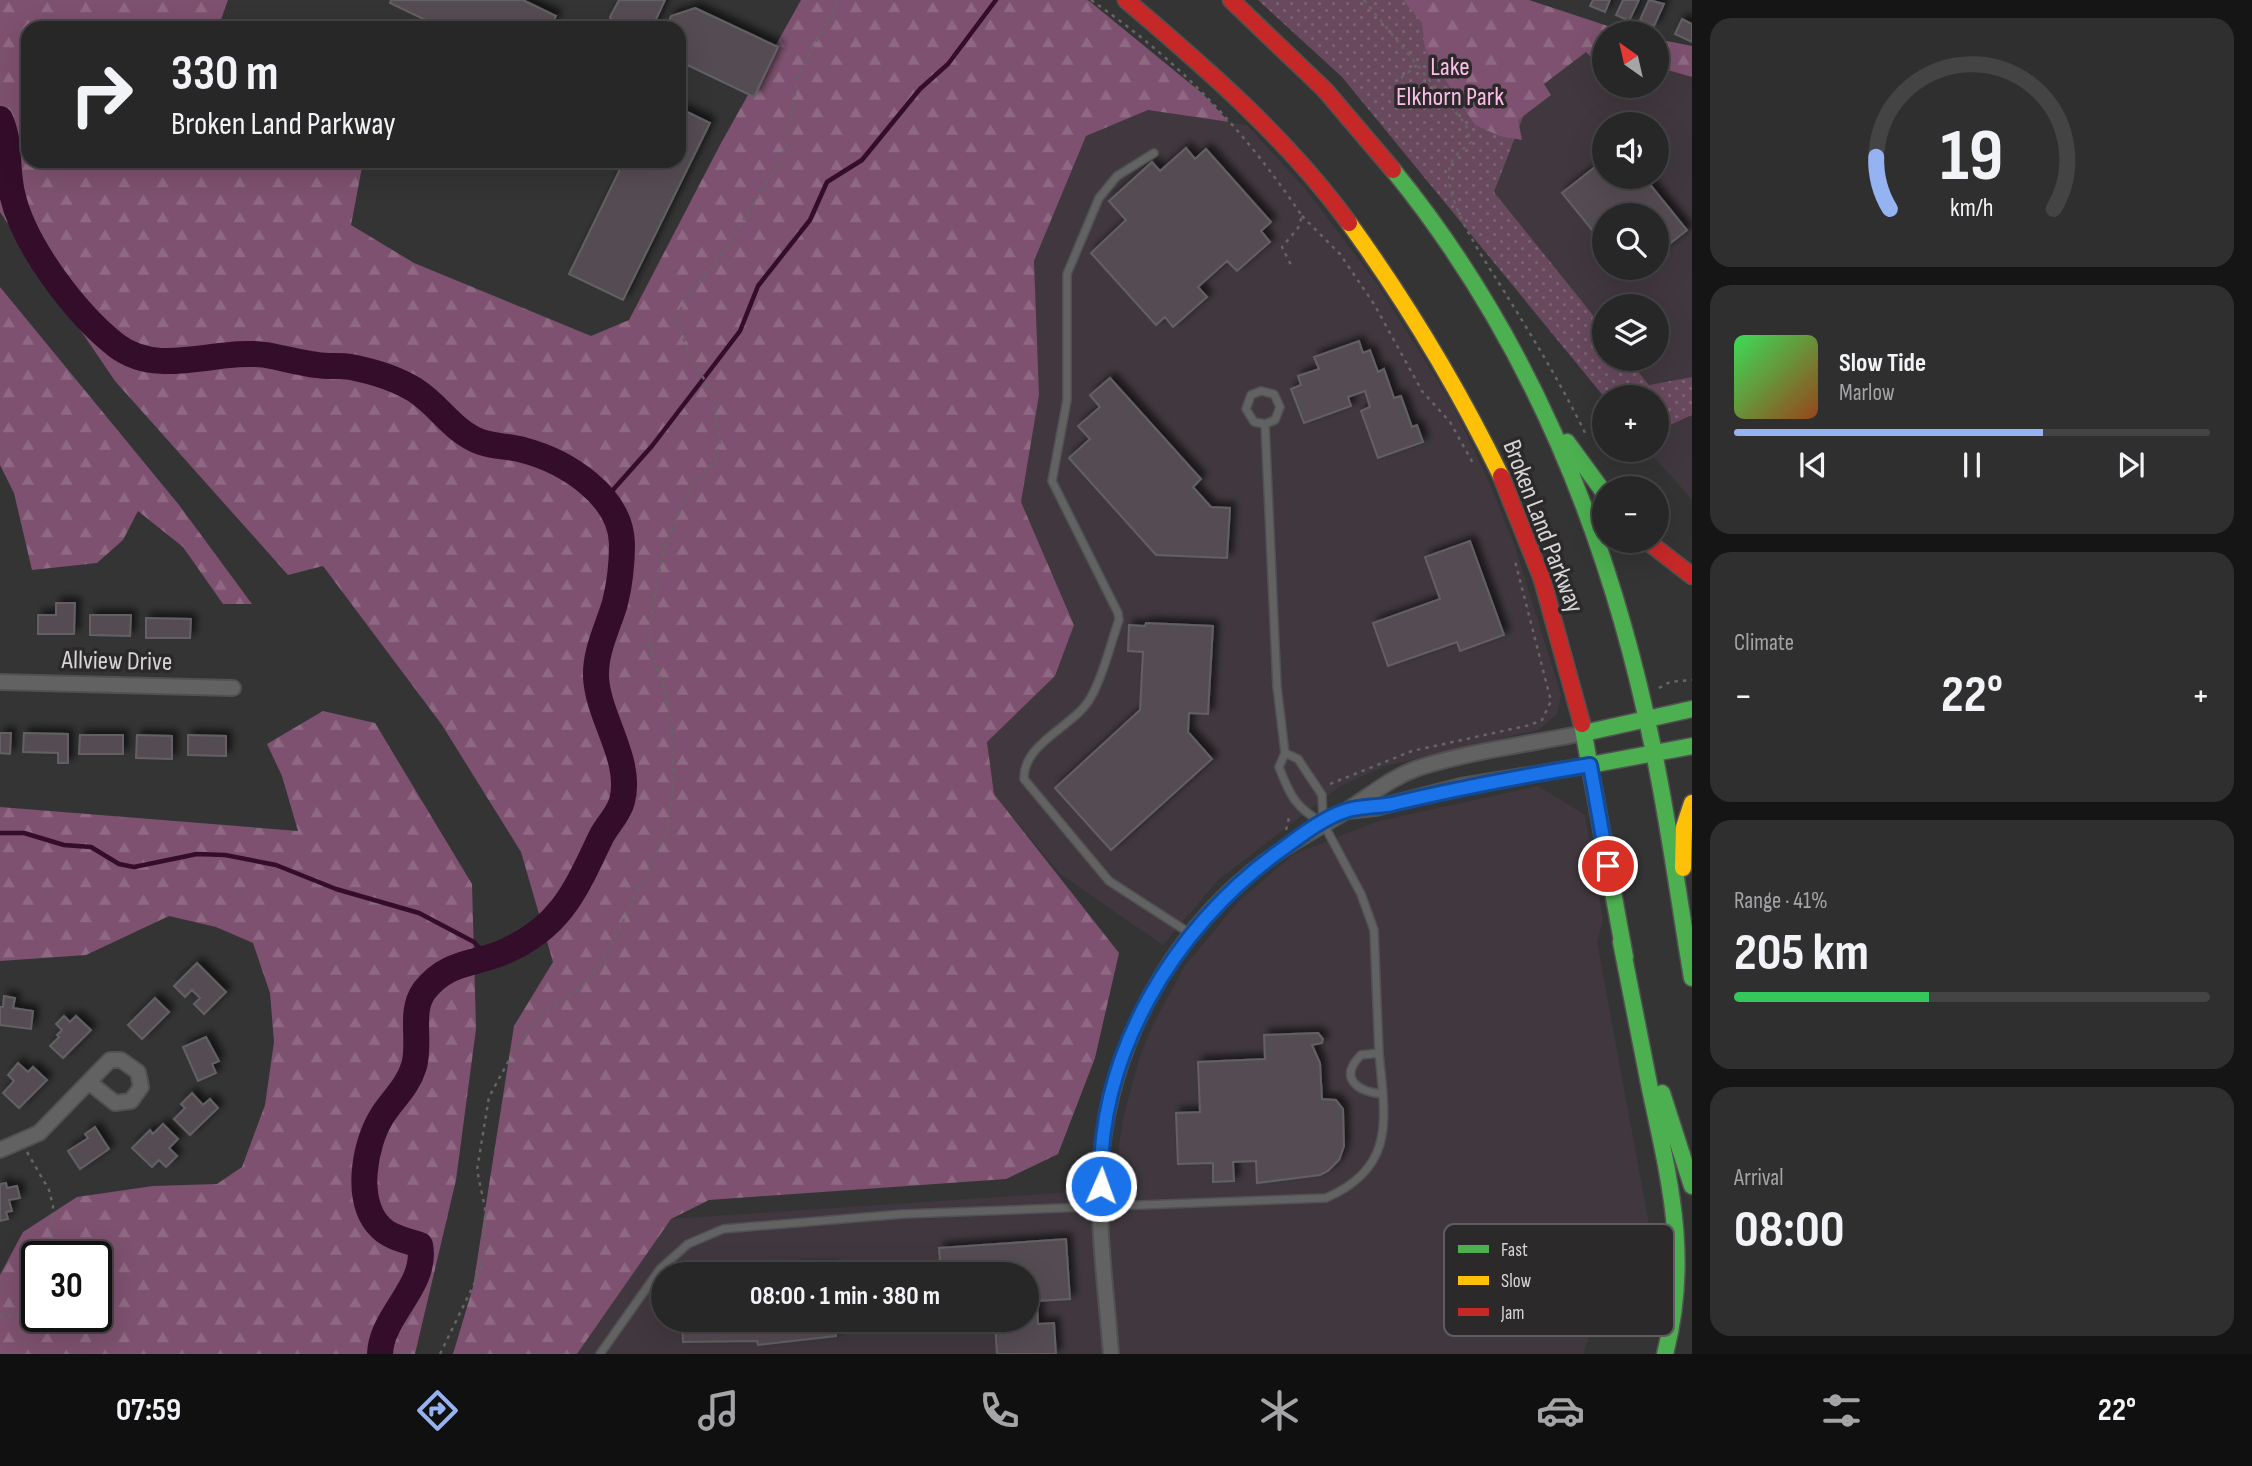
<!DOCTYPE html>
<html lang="en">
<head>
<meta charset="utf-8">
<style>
	:root { --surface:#282728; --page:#302f30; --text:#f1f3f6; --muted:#a5a5a8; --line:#444445; --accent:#95b2f1 }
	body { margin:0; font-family:"Sofia Sans Condensed",sans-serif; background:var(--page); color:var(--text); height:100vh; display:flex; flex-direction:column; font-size:26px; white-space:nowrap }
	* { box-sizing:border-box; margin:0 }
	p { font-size:23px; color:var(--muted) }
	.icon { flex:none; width:38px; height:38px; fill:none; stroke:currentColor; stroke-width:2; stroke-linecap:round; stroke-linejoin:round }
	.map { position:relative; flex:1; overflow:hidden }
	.side { display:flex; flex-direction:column; gap:18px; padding:18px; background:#161516; width:560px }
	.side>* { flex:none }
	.hud { position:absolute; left:21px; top:21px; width:665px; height:147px; border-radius:21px; box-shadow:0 7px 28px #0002,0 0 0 2px var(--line); background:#282728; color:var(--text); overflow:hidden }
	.needle { width:46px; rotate:326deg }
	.controls { position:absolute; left:1592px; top:21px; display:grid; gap:14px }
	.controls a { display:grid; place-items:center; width:77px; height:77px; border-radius:50%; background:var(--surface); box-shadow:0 7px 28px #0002,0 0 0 2px var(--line); font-size:35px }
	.speed { position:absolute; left:21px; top:1241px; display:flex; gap:14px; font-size:35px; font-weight:700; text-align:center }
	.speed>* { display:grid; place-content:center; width:91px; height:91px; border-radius:50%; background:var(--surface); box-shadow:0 7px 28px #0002,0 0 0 2px var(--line); line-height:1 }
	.speed .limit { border:4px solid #111; border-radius:10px; background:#fff; color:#111 }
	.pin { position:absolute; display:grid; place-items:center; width:60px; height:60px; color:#fff; margin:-30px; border:4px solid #fff; border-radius:50%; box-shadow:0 2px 7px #0007 }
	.me { position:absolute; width:77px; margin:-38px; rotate:2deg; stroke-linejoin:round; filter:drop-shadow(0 0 5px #0008) }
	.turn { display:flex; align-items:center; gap:24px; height:147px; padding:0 35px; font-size:32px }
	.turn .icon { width:91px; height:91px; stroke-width:2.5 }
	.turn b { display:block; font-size:49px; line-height:60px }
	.big { font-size:52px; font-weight:700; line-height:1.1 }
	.side .tile { flex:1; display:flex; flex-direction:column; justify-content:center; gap:10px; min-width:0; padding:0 24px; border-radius:21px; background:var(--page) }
	.side .dial { align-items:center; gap:0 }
	.dial svg { height:182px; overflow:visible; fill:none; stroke:var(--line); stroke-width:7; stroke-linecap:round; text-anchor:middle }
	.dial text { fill:var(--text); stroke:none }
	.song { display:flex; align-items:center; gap:21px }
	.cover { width:84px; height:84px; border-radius:10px; background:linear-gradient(135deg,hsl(130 70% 55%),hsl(20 70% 35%)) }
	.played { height:7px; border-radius:4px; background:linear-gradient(90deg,var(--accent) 65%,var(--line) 65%) }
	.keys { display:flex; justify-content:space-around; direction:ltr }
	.heat { display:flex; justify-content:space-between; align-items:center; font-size:38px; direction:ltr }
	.charge { height:10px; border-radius:5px; background:linear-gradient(90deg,#34c759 41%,var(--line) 0) }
	.trip { position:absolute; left:651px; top:1262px; width:388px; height:70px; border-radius:35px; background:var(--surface); box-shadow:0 7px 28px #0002,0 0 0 2px var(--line); font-weight:700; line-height:70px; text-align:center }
	.tabs { display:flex; height:112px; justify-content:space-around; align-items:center; background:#101010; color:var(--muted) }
	.tabs .icon { width:49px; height:49px }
	.tabs .current { color:var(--accent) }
	.tabs b { font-size:32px; color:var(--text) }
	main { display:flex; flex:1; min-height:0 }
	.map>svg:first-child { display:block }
	.built { fill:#40383e; fill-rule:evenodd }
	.green { fill:url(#green-dots) }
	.forest { fill:url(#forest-firs); fill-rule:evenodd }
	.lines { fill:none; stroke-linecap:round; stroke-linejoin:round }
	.stream { stroke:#340d2b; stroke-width:4.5 }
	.river { stroke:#340d2b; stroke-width:26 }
	.building { fill:#554c53; stroke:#626162; stroke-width:2; filter:url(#shadow) }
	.lane-casing { stroke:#515151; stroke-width:10 }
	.street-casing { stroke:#515151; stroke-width:18 }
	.fast-casing { stroke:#515151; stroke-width:19 }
	.slow-casing { stroke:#515151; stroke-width:19 }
	.jam-casing { stroke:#515151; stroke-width:19 }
	.path { stroke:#656565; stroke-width:2.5; stroke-dasharray:3.5 5; stroke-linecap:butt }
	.lane { stroke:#636263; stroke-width:7 }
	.street { stroke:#636263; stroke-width:14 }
	.fast { stroke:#4caf50; stroke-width:16 }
	.slow { stroke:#ffc107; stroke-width:16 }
	.jam { stroke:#c62828; stroke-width:16 }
	.route-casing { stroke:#114b97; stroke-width:18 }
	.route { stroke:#1a73e8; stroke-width:12 }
	.labels { text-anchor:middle; stroke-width:7; stroke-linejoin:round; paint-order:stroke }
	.park-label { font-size:26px; fill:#fcbee8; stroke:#2c292b }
	.street-label { font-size:26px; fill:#d7d6d7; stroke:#2c292b }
	.key { fill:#2c292b; stroke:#5f5d5f; stroke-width:2 }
	.key-label { font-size:19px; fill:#d7d6d7 }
</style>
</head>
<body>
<main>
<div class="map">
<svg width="1692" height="1354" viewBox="0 0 1692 1354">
	<defs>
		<pattern id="green-dots" width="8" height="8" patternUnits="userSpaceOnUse" patternTransform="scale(1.75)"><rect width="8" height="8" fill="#68495e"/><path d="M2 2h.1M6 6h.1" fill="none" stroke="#7d6274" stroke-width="1.8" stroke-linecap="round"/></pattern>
		<pattern id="forest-firs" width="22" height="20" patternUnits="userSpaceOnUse" patternTransform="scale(1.75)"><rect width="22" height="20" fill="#7d516f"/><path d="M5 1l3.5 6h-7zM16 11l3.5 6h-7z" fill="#8f6983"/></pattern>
		<filter id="shadow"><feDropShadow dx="5" dy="-5" stdDeviation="3.5" flood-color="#0009"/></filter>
	</defs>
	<rect width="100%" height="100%" fill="#353435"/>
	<path class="built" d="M1561,19l44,14v53h52v-44l35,9v326l-43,8 -21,-26h29v-53h-52v24l-111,-138zM1605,124h52v53h-52zM1605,215h52v53h-52z
		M1148,110l99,15 60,66 71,94 75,121 35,74 27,67 46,148 -4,19 -19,16 -153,36 -45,20 -122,94 -55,65 -104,-72 -65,-79 -7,-52 68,-66 19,-51 -53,-123 18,-107 -5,-134 52,-125z
		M1692,415v85l-44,-50h9v-19z
		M1538,786l47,29 18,104 -6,23 54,293 -53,10 1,45 -3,24 -13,40h-1006l94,-135 447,-30 1,-43 5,-31 16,-59 13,-31 31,-58 54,-65 56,-48 85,-33zM663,1274h364v46h-364z"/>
	<path class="green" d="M1258,0h250l53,19 -67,173 111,138v29h23l21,26 43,-8v38l-35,16v-34l-52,1 -263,-321z"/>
	<path class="forest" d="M0,0h228l-10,28h-190v133l335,1 -12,63 63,38 177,73 38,-16 91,-175 81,-145h287l115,94 26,28 -81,-12 -62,26 -52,125 5,134 -18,107 53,123 -19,51 -68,66 7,52 125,159 -24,105 -37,96 -52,25 -297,21 -38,19 -94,135h-124l20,-67 41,-261 39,-64 -32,-110 -79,-127 -119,-159 -35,9 -173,-194 -115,-169z
		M1403,0h126l100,33h-24v38l-19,-19 -42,32 7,11 -33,25 4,20 -22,-4 -25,-11 -50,-76 -3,-26z
		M1657,39l35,7v31l-28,-8 -4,12h-3z
		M0,287l179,218 73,99h-29l-40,-57 -45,-36 -15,29 -26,23 -65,7 -18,-77 -14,-28z
		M323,711l52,12 97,161 4,145 -20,151 -41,174h-415v-79l23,-43 54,-35 76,-11 64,-2 25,-17 23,-62 9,-63 -4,-49 -17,-50 -37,-16 -47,-11 -83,39 -86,6v-154l298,24 -16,-55 -15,-32zM37,1256h59v60h-59z"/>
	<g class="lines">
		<path class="stream" d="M604,500l48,-54 88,-115 18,-45 52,-66 17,-38 35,-22 58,-71 28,-25 48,-64
			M0,833h24l40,12 27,2 28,17 15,3 63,-13 28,1 51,10 60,24 83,24 55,29 15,16"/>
		<path class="river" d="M0,119c11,24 6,49 12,74 11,52 64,121 105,153 43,32 100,2 149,9 17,3 34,8 51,10 11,2 22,0 34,2 20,4 46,12 64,23 24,15 38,42 66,52 14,5 28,4 42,8 42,11 98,45 99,94 0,20 -2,39 -7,59 -7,24 -20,48 -19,74 2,41 37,83 26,124 -3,13 -15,24 -21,36 -25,52 -39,89 -95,114 -31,14 -58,9 -82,40 -15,21 -3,51 -10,75 -6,20 -21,33 -32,50 -18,29 -28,86 -1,112 10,10 27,13 39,17 8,41 -39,70 -40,109"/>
	</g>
	<path class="building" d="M391,0h132l33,16 -6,12h-108l-52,-25z
		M619,0h46l-13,28h-37l-5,-11z
		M1593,0h17l-5,12 -15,-6z
		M1623,0h16l-10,21 -13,-6z
		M1649,0l15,4 -10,22 -14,-6z
		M695,8l83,39 -24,50 -75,-36v-33h-13l5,-12z
		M1682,19l10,5v18l-17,-8z
		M679,108l31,15 -87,177 -54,-26 55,-113h55z
		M1186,148l9,11 11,-10 65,73 -10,9 9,11 -33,29 -10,-10 -29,26 9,10 -34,30 -8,-10 -9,8 -65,-72 35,-33 -17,-19 43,-39 8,9z
		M1605,159v18h39l43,53 -30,24v-39h-52v31l-43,-53z
		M1622,268h19l-12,9z
		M1359,341l4,12 7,-3 8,22 6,-3 10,29 7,-2 11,31 5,-2 6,17 -45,16 -17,-47 9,-4 -5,-16 -17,6 3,9 -47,17 -13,-34 10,-4 -3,-9 21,-7 -5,-12z
		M1110,378l91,101 -8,8 18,20 19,1 -3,50 -71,-3 -87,-97 21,-19 -12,-13 22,-19 -10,-12z
		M1470,541l34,94 -44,16 -3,-9 -69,24 -15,-43 67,-24 -15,-42z
		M56,603h19l-1,31h-36v-19h18z
		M90,615h41l-1,21 -40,-1z
		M146,618l45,1 -1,19h-44z
		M1146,623l67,3 -5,88 -19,-1 -1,19 24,27 -101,91 -56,-62 85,-78 3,-58 -15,-1 1,-26 16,1z
		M0,733h11l-1,21 -10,-1z
		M24,733l44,1v29h-10v-10l-35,-1z
		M80,735h43v19h-44z
		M137,735l35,1v23l-36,-1z
		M188,735l38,1v20l-38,-1z
		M197,963l29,29 -22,22 -10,-10 6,-6 -8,-8 -7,7 -11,-11z
		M4,996l11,2 -2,10 20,3 -2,18 -31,-4v-18h3z
		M155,998l14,14 -27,27 -14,-14z
		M64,1016l6,6 6,-6 15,14 -28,28 -13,-12 9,-9 -2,-2 5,-5 -6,-6z
		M1318,1033l5,6 -1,4 -10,2 8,18 2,36 14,1 7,9 1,37 -5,14 -11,11 -8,4 -63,8 -1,-22 -23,1 1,19 -21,1v-19l-35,1 -2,-51 24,-1 -2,-50 67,-3 -1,-24z
		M206,1037l13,24 -7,3 4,9 -18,8 -15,-34z
		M18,1063l10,9 5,-5 14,13 -28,28 -16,-15 11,-12 -6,-6z
		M192,1093l11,12 7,-6 8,9 -28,27 -16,-16 11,-11 -4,-4z
		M163,1124l15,15 -9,9 8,8 -11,11 -7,-7 -7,7 -20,-19 18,-18 3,4z
		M95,1127l14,22 -29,20 -12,-18 20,-13 -3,-4z
		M6,1183l1,5 10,-2 3,12 -11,2 3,11 -6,1 2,7 -8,2v-37z
		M1066,1239l4,60 -33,2 1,23 16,-1 2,31h-59l-2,-29 8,-1v-4h24v-46h-86l-2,-26z
		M832,1268l1,6h-88z
		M682,1320h153l1,16 -78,9 -1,-4 -74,1z"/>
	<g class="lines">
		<defs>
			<path id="lane" d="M1154,153l-37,23 -18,22 -32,76v126l-15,81 66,132 1,7c-9,25 -15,54 -28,77 -15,29 -68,45 -67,82l85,102 82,53
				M1265,424l10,-4 5,-13 -6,-13 -13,-3 -10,4 -5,14 8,13 11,2 12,263 8,66 -6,14c11,29 17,41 44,56
				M1285,753l13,6 24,36 1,28 38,71 13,36 5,123 -18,2c-24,24 -2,37 22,39
				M600,1354l60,-85 28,-25 35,-15 180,-15 423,-16c71,-31 59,-80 53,-145"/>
			<path id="street" d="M0,682l233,6
				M1347,811l28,-3 86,-22 129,-21
				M0,1150l39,-17 71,-73h11l17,12 3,15 -10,14 -16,2 -25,-20
				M1111,1354c-5,-67 -16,-139 -9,-206 12,-106 68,-210 151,-277 29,-24 61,-40 93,-60 25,-16 44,-33 72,-43 53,-17 111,-24 166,-35"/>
			<path id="fast" d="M1393,170c137,168 217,368 260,578 16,76 26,153 39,230
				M1567,442l38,52
				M1582,724l43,233
				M1584,733l108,-24
				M1590,765l102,-19
				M1621,942c10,49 19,98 29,147 20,93 40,170 15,265
				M1662,1093l30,93"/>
			<path id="slow" d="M1349,223c60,83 107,161 152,253
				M1683,868l1,-41 8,-24"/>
			<path id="jam" d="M1126,0c80,68 161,138 223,223
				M1231,0l94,90 68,80
				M1501,476l41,103 40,145
				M1647,541l45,35"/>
		</defs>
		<use href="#lane" class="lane-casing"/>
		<use href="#street" class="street-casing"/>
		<use href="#fast" class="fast-casing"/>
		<use href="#slow" class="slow-casing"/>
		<use href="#jam" class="jam-casing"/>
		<path class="path" d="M1091,0c87,60 152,128 211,216l-4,12 -16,19 10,20
			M1364,0l102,125 5,17c-9,8 -21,16 -22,29 -3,36 40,95 58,125 28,45 57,93 80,141
			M1401,78l16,-13
			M1302,216l38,38 34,50 48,87 28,31 24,43
			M1659,688l11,-6 22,-2
			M1330,784l82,-33 118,-26 12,-5 9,-19 -36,-140
			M1286,830l3,-12
			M27,1152l22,38 4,16 -1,50
			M0,1315l14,1 23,-11
			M440,1354l39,-80 6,-25v-41l-8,-38 12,-73 24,-44 28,-40 36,-22 26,-29 64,-131 7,-51 -3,-60 -6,-30 -15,-41 -2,-17 16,-84 27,-63 24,-23 5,-20 -6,-46 -23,-39 -15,-36 10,-24 36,-43 55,-88 9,-20 12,-70 40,-76"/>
		<use href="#lane" class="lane"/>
		<use href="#street" class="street"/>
		<use href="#fast" class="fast"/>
		<use href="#slow" class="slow"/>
		<use href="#jam" class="jam"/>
	</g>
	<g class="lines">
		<defs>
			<path id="route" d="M1101,1186c-4,-131 73,-258 176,-333 21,-15 44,-34 68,-42 15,-5 32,-4 47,-7 66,-16 131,-28 198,-39l18,101"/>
		</defs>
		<use href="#route" class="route-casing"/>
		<use href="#route" class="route"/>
	</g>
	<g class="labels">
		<g class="park-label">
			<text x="1450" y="75">Lake<tspan x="1450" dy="30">Elkhorn Park</tspan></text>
		</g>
		<g class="street-label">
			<text transform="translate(1544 526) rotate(69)" y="9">Broken Land Parkway</text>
			<text transform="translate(117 660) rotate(1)" y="9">Allview Drive</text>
		</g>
	</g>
	<rect x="1444" y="1224" width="230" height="112" rx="10" class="key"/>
	<rect x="1458" y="1245" width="31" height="8" fill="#4caf50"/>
	<rect x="1458" y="1276" width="31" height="9" fill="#ffc107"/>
	<rect x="1458" y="1308" width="31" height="8" fill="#c62828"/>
	<g class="key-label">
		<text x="1501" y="1256">Fast</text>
		<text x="1501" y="1287">Slow</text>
		<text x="1501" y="1319">Jam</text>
	</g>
</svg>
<div class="controls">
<a><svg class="needle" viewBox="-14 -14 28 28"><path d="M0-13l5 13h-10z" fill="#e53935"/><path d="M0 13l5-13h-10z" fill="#a5a5a8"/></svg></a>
<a><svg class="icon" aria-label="sound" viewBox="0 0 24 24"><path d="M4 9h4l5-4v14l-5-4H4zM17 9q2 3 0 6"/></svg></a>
<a><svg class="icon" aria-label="search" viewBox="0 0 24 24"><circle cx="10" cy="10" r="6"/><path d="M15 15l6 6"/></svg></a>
<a><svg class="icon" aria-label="layers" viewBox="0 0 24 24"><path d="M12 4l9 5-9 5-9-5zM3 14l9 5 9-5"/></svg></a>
<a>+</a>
<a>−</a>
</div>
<div class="speed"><div class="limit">30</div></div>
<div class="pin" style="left:1608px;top:866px;background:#d93025"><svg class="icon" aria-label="arrive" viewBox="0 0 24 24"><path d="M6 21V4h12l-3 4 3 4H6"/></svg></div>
<svg class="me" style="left:1101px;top:1186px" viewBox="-20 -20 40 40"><circle r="17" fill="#1a73e8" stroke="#fff" stroke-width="3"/><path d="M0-11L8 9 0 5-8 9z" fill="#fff"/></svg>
<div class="trip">08:00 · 1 min · 380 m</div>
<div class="hud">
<div class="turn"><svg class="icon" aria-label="right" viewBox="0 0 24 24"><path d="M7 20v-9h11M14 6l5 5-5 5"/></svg><div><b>330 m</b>Broken Land Parkway</div></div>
</div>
</div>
<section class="side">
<div class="tile dial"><svg viewBox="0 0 100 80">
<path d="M14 69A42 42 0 1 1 86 69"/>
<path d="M14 69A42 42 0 0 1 8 46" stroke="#95b2f1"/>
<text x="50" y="56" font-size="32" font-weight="700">19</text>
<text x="50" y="72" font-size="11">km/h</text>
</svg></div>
<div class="tile">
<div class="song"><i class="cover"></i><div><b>Slow Tide</b><p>Marlow</p></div></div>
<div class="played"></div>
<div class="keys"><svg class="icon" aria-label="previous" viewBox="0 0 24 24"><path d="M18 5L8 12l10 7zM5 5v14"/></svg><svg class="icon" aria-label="pause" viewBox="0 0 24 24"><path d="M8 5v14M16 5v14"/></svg><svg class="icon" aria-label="next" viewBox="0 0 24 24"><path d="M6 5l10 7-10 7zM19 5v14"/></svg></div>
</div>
<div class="tile"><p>Climate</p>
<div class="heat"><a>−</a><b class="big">22°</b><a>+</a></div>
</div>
<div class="tile"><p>Range · 41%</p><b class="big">205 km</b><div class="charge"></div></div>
<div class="tile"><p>Arrival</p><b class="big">08:00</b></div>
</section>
</main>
<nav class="tabs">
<b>07:59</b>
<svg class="icon current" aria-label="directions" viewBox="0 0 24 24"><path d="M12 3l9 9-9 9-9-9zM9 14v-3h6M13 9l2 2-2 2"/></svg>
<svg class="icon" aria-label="music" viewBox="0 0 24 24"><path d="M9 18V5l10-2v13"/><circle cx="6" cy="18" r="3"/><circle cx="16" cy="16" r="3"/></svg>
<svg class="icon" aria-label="phone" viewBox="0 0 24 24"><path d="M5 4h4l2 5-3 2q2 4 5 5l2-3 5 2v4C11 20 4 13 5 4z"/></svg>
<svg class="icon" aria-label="climate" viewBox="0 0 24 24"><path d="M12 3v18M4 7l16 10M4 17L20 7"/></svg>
<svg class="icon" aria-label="car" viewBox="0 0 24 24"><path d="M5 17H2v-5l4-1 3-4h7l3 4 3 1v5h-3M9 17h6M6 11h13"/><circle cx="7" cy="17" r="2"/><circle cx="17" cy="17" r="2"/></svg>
<svg class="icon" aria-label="filters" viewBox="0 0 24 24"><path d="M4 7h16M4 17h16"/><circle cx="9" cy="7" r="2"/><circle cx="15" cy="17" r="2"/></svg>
<b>22°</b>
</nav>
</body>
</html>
